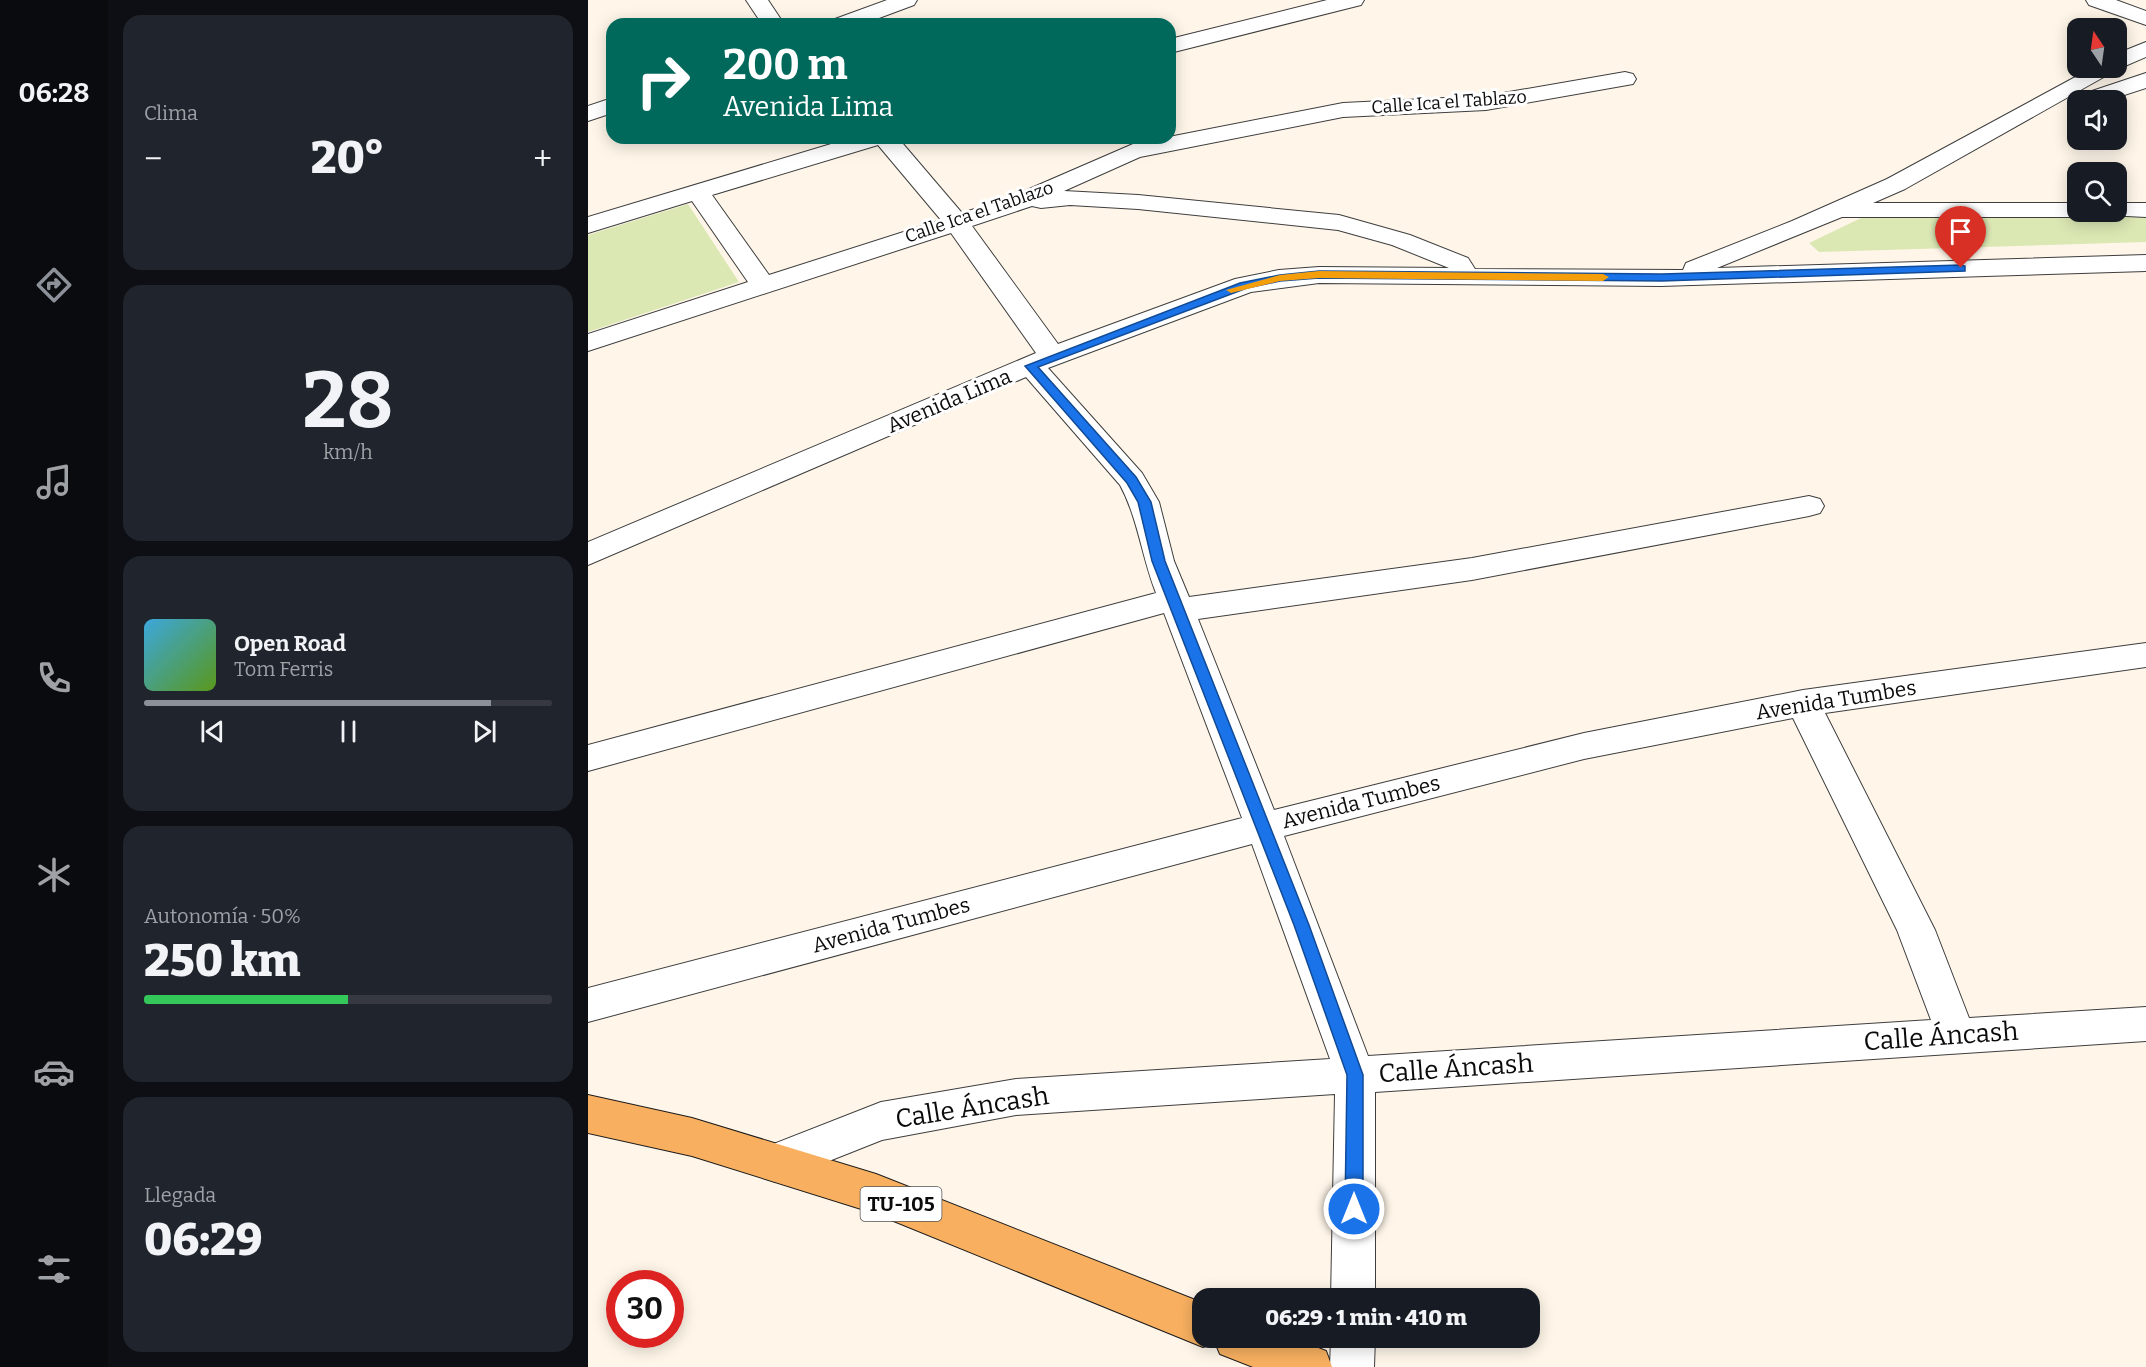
<!DOCTYPE html>
<html lang="es">
<head>
<meta charset="utf-8">
<style>
	:root { --surface:#171b24; --page:#20242c; --text:#f1f3f6; --muted:#9ea1a6; --line:#363941; --accent:#8c9099 }
	body { margin:0; font-family:Bitter,serif; background:var(--page); color:var(--text); height:100vh; display:flex; flex-direction:column; font-size:22px; white-space:nowrap }
	* { box-sizing:border-box; margin:0 }
	p { font-size:20px; color:var(--muted) }
	.icon { flex:none; width:33px; height:33px; fill:none; stroke:currentColor; stroke-width:2; stroke-linecap:round; stroke-linejoin:round }
	.map { position:relative; flex:1; overflow:hidden }
	.drawer { display:flex; flex-direction:column; gap:15px; padding:15px; background:#0d0f14; width:480px }
	.drawer>* { flex:none }
	.hud { position:absolute; left:18px; top:18px; width:570px; height:126px; border-radius:18px; box-shadow:0 3px 15px #0003; background:#00695c; color:#fff; overflow:hidden }
	.needle { width:39px; rotate:347deg }
	.fabs { position:absolute; left:1479px; top:18px; display:grid; gap:12px }
	.fabs a { display:grid; place-items:center; width:60px; height:60px; border-radius:12px; background:var(--surface); box-shadow:0 3px 15px #0003; font-size:30px }
	.speed { position:absolute; left:18px; top:1270px; display:flex; gap:12px; font-size:30px; font-weight:700; text-align:center }
	.speed>* { display:grid; place-content:center; width:78px; height:78px; border-radius:50%; background:var(--surface); box-shadow:0 3px 15px #0003; line-height:1 }
	.speed .limit { border:9px solid #d22; background:#fff; color:#111 }
	.pin { position:absolute; display:grid; place-items:center; width:51px; height:51px; color:#fff; margin:-62px -26px; border-radius:50% 50% 50% 0; rotate:-45deg; box-shadow:0 0 6px #0007 }
	.pin .icon { rotate:45deg }
	.me { position:absolute; width:66px; margin:-33px; rotate:0deg; stroke-linejoin:round; filter:drop-shadow(0 0 4px #0008) }
	.turn { display:flex; align-items:center; gap:21px; height:126px; padding:0 18px; font-size:27px }
	.turn .icon { width:78px; height:78px; stroke-width:2.5 }
	.turn b { display:block; font-size:42px; line-height:51px }
	.big { font-size:45px; font-weight:800; line-height:1.1 }
	.drawer .card { flex:1; display:flex; flex-direction:column; justify-content:center; gap:9px; min-width:0; padding:0 21px; border-radius:18px; background:var(--page) }
	.drawer .dial { align-items:center; gap:0 }
	.dial b { font-size:78px; line-height:1 }
	.song { display:flex; align-items:center; gap:18px }
	.cover { width:72px; height:72px; border-radius:9px; background:linear-gradient(135deg,hsl(200 70% 55%),hsl(90 70% 35%)) }
	.played { height:6px; border-radius:3px; background:linear-gradient(90deg,var(--accent) 85%,var(--line) 85%) }
	.keys { display:flex; justify-content:space-around; direction:ltr }
	.heat { display:flex; justify-content:space-between; align-items:center; font-size:33px; direction:ltr }
	.charge { height:9px; border-radius:4px; background:linear-gradient(90deg,#34c759 50%,var(--line) 0) }
	.trip { position:absolute; left:604px; top:1288px; width:348px; height:60px; border-radius:18px; background:var(--surface); box-shadow:0 3px 15px #0003; font-weight:800; line-height:60px; text-align:center }
	main { display:flex; flex:1; min-height:0 }
	.dock { display:flex; flex-direction:column; width:108px; justify-content:space-around; align-items:center; background:#090b0e; color:var(--muted) }
	.dock .icon { width:42px; height:42px }
	.dock .active { color:var(--accent) }
	.dock b { font-size:27px; color:var(--text) }
	.map>svg:first-child { display:block }
	.green { fill:#dbe8b4 }
	.lines { fill:none; stroke-linecap:round; stroke-linejoin:round }
	.minor-casing { stroke:#3e3e3e; stroke-width:2 }
	.primary-casing { stroke:#1c1c1c; stroke-width:2 }
	.minor { fill:#fff; fill-rule:evenodd }
	.primary { fill:#f8b060; fill-rule:evenodd }
	.route { fill:#1a73e8; stroke:#114b97; stroke-width:1.5 }
	.slow { fill:#f59e0b }
	.labels { text-anchor:middle; stroke-width:6; stroke-linejoin:round; paint-order:stroke }
	.far-street-label { font-size:18px; fill:#0b0b0b; stroke:#fff }
	.shield { fill:#fff; stroke:#545454; stroke-width:1.5 }
	.shield-label { font-size:20px; font-weight:bold; fill:#0b0b0b }
	.street-label { font-size:21px; fill:#0b0b0b; stroke:#fff }
	.near-street-label { font-size:26px; fill:#0b0b0b; stroke:#fff }
</style>
</head>
<body>
<main>
<nav class="dock">
<b>06:28</b>
<svg class="icon active" aria-label="directions" viewBox="0 0 24 24"><path d="M12 3l9 9-9 9-9-9zM9 14v-3h6M13 9l2 2-2 2"/></svg>
<svg class="icon" aria-label="music" viewBox="0 0 24 24"><path d="M9 18V5l10-2v13"/><circle cx="6" cy="18" r="3"/><circle cx="16" cy="16" r="3"/></svg>
<svg class="icon" aria-label="phone" viewBox="0 0 24 24"><path d="M5 4h4l2 5-3 2q2 4 5 5l2-3 5 2v4C11 20 4 13 5 4z"/></svg>
<svg class="icon" aria-label="climate" viewBox="0 0 24 24"><path d="M12 3v18M4 7l16 10M4 17L20 7"/></svg>
<svg class="icon" aria-label="car" viewBox="0 0 24 24"><path d="M5 17H2v-5l4-1 3-4h7l3 4 3 1v5h-3M9 17h6M6 11h13"/><circle cx="7" cy="17" r="2"/><circle cx="17" cy="17" r="2"/></svg>
<svg class="icon" aria-label="filters" viewBox="0 0 24 24"><path d="M4 7h16M4 17h16"/><circle cx="9" cy="7" r="2"/><circle cx="15" cy="17" r="2"/></svg>
</nav>
<section class="drawer">
<div class="card"><p>Clima</p>
<div class="heat"><a>−</a><b class="big">20°</b><a>+</a></div>
</div>
<div class="card dial"><b>28</b><p>km/h</p></div>
<div class="card">
<div class="song"><i class="cover"></i><div><b>Open Road</b><p>Tom Ferris</p></div></div>
<div class="played"></div>
<div class="keys"><svg class="icon" aria-label="previous" viewBox="0 0 24 24"><path d="M18 5L8 12l10 7zM5 5v14"/></svg><svg class="icon" aria-label="pause" viewBox="0 0 24 24"><path d="M8 5v14M16 5v14"/></svg><svg class="icon" aria-label="next" viewBox="0 0 24 24"><path d="M6 5l10 7-10 7zM19 5v14"/></svg></div>
</div>
<div class="card"><p>Autonomía · 50%</p><b class="big">250 km</b><div class="charge"></div></div>
<div class="card"><p>Llegada</p><b class="big">06:29</b></div>
</section>
<div class="map">
<svg width="1558" height="1367" viewBox="0 0 1558 1367">
	<rect width="100%" height="100%" fill="#fff6e9"/>
	<path class="green" d="M100,204l51,78 -151,50v-97z
		M1558,215v27l-327,10 -10,-9 52,-25z"/>
	<g class="lines">
		<defs>
			<path id="minor" d="M158,0h22l16,24h-22z
				M299,0h30l-3,5 -51,19h-31l3,-5z
				M739,0h37l-3,5 -191,48v-14z
				M1498,0h30l30,11v14l-57,-20z
				M1558,42v15l-28,12 -213,120 -32,14h205v9h11l-2,3 -9,2h-236l-125,51 429,-13v16l-485,15 -342,-3 -68,9 -203,76 94,105 17,29 15,59 15,36 283,-39 337,-62 11,3 4,7 -4,7 -11,3 -337,64 -274,39 76,191 310,-77 219,-43 343,-47v24l-321,46 110,217 34,88 177,-11v34l-771,51v207h-44l4,-205 -319,21 -134,25 -106,42 -15,-5 -6,-14 6,-14 120,-47 135,-23 314,-20 -78,-215 -664,178v-34l654,-170 -78,-205 -576,158v-26l568,-152c-14,-35 -18,-75 -36,-108l-94,-108 -438,188v-23l448,-189 -85,-120 -363,118v-17l160,-52 -56,-81 -104,32v-16l263,-79h47l64,75 44,-14 127,-55 210,-41 143,-7 139,-24 8,2 3,5 -3,5 -147,26 -143,7 -203,40 -76,34 74,4 201,20 71,20 58,23 7,11 208,1 3,-7 106,-42 95,-42 205,-111h24v-14zM290,145l63,75 -172,55 -57,-80zM482,205l68,4 200,21 54,15 57,23 -130,-1 -40,3 -44,9 -177,65 -86,-118 60,-20 9,2zM1205,718l104,212 34,90 -563,36 -84,-220 300,-77z
				M1558,73v15l-37,12h-32l3,-5z
				M24,98v15l-24,8v-15z
				M1528,203h30v14l-39,-2 -2,-3h11z
				M743,1338h44l-1,29h-44z"/>
			<path id="primary" d="M0,1095l104,23 184,56 327,129v35h90l33,13 6,16h-79l-33,-13 -5,-12 -12,5 -329,-134 -182,-57 -104,-23z"/>
		</defs>
		<use href="#minor" class="minor-casing"/>
		<use href="#primary" class="primary-casing"/>
		<use href="#minor" class="minor"/>
		<use href="#primary" class="primary"/>
	</g>
	<path class="route" d="M1373,265l4,1v5l-303,10 -343,-3 -39,3 -33,7 -209,79 98,110 15,25 14,59 144,364 54,150v134l-3,6 -6,3 -6,-3 -3,-6 2,-134 -53,-150 -142,-364 -14,-59 -11,-19 -102,-117 215,-83 40,-8 39,-4 343,3z"/>
	<path class="slow" d="M731,271l284,3 6,3 -6,4 -284,-3 -39,3 -49,12 -5,-3 54,-15z"/>
	<g class="labels">
		<g class="far-street-label">
			<text transform="translate(861 102) rotate(-4)" y="6">Calle Ica el Tablazo</text>
			<text transform="translate(391 212) rotate(-19)" y="6">Calle Ica el Tablazo</text>
		</g>
		<rect class="shield" x="272.5" y="1187" width="81" height="34" rx="4.5"/>
		<g class="shield-label">
			<text x="313" y="1211">TU-105</text>
		</g>
		<g class="street-label">
			<text transform="translate(361 401) rotate(-23)" y="7">Avenida Lima</text>
			<text transform="translate(1248 700) rotate(-9)" y="7">Avenida Tumbes</text>
			<text transform="translate(773 802) rotate(-14)" y="7">Avenida Tumbes</text>
			<text transform="translate(303 925) rotate(-15)" y="7">Avenida Tumbes</text>
		</g>
		<g class="near-street-label">
			<text transform="translate(1353 1036) rotate(-4)" y="9">Calle Áncash</text>
			<text transform="translate(868 1068) rotate(-4)" y="9">Calle Áncash</text>
			<text transform="translate(384 1107) rotate(-9)" y="9">Calle Áncash</text>
		</g>
	</g>
</svg>
<div class="fabs">
<a><svg class="needle" viewBox="-14 -14 28 28"><path d="M0-13l5 13h-10z" fill="#e53935"/><path d="M0 13l5-13h-10z" fill="#9ea1a6"/></svg></a>
<a><svg class="icon" aria-label="sound" viewBox="0 0 24 24"><path d="M4 9h4l5-4v14l-5-4H4zM17 9q2 3 0 6"/></svg></a>
<a><svg class="icon" aria-label="search" viewBox="0 0 24 24"><circle cx="10" cy="10" r="6"/><path d="M15 15l6 6"/></svg></a>
</div>
<div class="speed"><div class="limit">30</div></div>
<div class="pin" style="left:1373px;top:268px;background:#d93025"><svg class="icon" aria-label="arrive" viewBox="0 0 24 24"><path d="M6 21V4h12l-3 4 3 4H6"/></svg></div>
<svg class="me" style="left:766px;top:1209px" viewBox="-20 -20 40 40"><circle r="17" fill="#1a73e8" stroke="#fff" stroke-width="3"/><path d="M0-11L8 9 0 5-8 9z" fill="#fff"/></svg>
<div class="trip">06:29 · 1 min · 410 m</div>
<div class="hud">
<div class="turn"><svg class="icon" aria-label="right" viewBox="0 0 24 24"><path d="M7 20v-9h11M14 6l5 5-5 5"/></svg><div><b>200 m</b>Avenida Lima</div></div>
</div>
</div>
</main>
</body>
</html>
